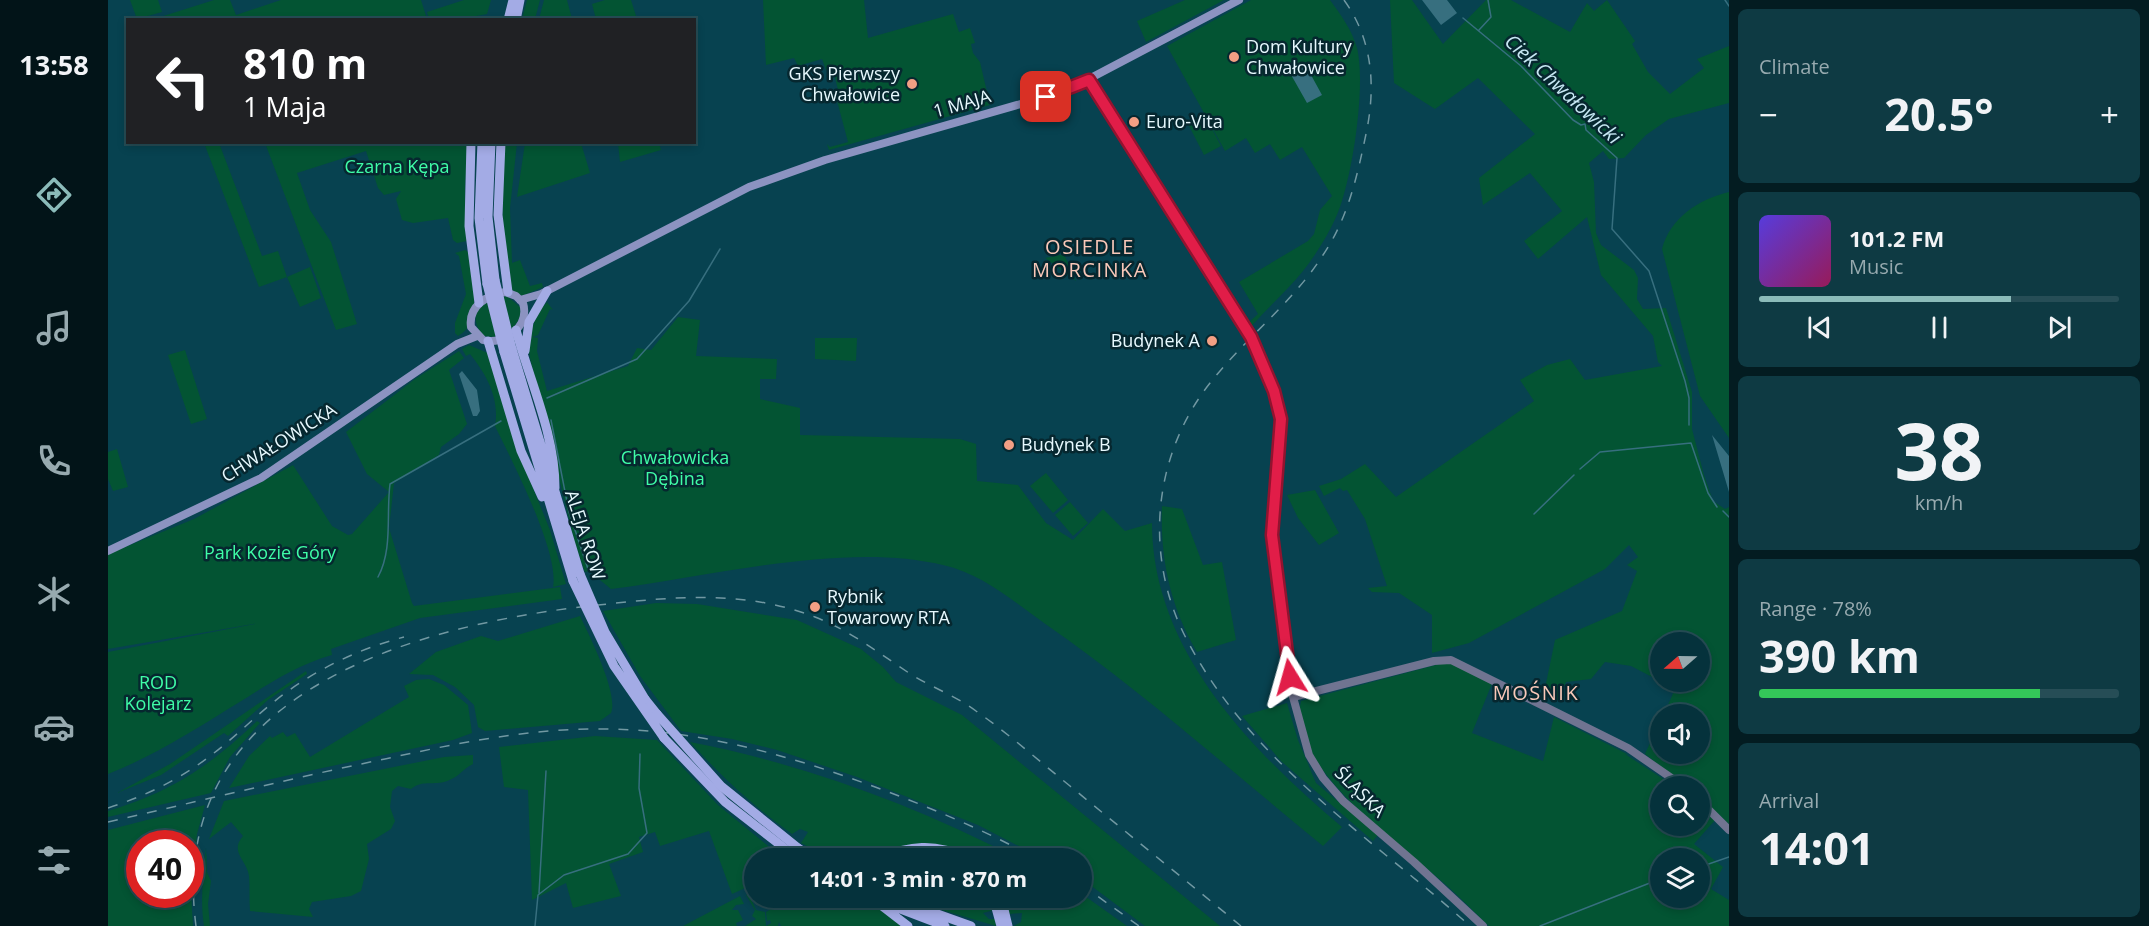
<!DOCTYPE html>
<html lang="en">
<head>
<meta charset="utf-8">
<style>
	:root { --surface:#05323c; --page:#0e3a43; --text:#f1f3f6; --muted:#97aaaf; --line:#264d56; --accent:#8bbbb9 }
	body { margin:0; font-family:"Open Sans",sans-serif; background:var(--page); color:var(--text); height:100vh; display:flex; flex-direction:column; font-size:22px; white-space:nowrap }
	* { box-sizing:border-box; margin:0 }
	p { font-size:20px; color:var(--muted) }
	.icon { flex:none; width:33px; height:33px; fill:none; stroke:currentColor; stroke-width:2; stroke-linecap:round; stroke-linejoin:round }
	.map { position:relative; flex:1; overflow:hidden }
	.side { display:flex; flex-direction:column; gap:9px; padding:9px; background:#031c21; width:420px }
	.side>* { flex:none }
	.top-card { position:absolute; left:18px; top:18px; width:570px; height:126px; border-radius:0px; box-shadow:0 3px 9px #0003,0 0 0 2px var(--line); background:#202124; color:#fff; overflow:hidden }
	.needle { width:39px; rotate:250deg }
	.tools { position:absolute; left:1542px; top:632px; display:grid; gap:12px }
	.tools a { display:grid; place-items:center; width:60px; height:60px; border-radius:50%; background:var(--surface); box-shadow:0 3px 9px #0003,0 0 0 2px var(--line); font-size:30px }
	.speed { position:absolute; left:18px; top:830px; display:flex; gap:12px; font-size:30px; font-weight:700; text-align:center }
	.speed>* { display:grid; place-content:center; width:78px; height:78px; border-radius:50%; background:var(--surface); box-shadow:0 3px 9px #0003,0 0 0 2px var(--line); line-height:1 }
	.speed .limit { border:9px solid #d22; background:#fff; color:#111 }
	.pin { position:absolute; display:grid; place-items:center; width:51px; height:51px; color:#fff; margin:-26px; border-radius:12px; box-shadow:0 3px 9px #0006 }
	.me { position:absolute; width:66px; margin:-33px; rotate:352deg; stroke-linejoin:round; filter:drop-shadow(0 0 4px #0008) }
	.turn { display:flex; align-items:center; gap:21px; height:126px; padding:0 18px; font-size:27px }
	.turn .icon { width:78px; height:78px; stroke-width:2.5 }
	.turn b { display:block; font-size:42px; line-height:51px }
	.big { font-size:45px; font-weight:700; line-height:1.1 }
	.side .widget { flex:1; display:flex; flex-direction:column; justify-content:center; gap:9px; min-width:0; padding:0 21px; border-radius:9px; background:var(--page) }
	.side .dial { align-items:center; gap:0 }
	.dial b { font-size:78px; line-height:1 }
	.song { display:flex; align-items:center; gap:18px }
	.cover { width:72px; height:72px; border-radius:9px; background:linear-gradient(135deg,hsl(250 70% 55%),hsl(330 70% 35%)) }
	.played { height:6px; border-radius:3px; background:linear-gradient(90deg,var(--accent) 70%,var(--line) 70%) }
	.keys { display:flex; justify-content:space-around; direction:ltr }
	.heat { display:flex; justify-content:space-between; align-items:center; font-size:33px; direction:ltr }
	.charge { height:9px; border-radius:4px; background:linear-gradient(90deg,#34c759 78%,var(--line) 0) }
	.trip { position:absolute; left:636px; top:848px; width:348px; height:60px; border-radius:30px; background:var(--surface); box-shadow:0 3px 9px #0003,0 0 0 2px var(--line); font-weight:700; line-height:60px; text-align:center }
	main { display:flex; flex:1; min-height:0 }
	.dock { display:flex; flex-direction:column; width:108px; justify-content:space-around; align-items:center; background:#021418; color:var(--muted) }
	.dock .icon { width:42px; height:42px }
	.dock .on { color:var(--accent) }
	.dock b { font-size:27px; color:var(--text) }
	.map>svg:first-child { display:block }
	.green { fill:#035433; fill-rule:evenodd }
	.water { fill:#376f7f }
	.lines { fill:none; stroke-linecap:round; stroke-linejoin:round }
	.stream { stroke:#376f7f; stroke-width:1.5 }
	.tertiary { stroke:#707491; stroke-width:8 }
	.secondary { stroke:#8c93c1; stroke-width:8 }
	.primary { stroke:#a3abe5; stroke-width:9 }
	.rail { stroke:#7198a2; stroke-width:1.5; stroke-dasharray:10 10; stroke-linecap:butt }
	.primary-bridge { stroke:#a3abe5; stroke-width:9 }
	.route-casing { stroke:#92132f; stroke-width:15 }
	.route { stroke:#e11d48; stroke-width:10 }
	.poi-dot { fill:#f39f84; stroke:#06272f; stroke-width:2 }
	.labels { text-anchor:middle; stroke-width:5; stroke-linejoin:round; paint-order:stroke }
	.poi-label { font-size:18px; fill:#e7f9fe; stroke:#06272f; text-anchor:start }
	.street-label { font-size:18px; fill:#e7f9fe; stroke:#06272f }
	.park-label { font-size:18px; fill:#3ffda7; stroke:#06272f }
	.water-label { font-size:20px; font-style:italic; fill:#c7e8f3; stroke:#06272f }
	.neighbourhood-label { font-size:20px; letter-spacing:1.5px; fill:#f9c8b9; stroke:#06272f }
</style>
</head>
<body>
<main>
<nav class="dock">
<b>13:58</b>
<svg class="icon on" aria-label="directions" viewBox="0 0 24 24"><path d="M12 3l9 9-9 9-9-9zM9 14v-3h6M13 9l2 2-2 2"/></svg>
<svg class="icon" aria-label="music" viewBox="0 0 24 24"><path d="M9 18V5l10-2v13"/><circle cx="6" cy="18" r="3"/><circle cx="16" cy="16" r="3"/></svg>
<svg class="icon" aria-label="phone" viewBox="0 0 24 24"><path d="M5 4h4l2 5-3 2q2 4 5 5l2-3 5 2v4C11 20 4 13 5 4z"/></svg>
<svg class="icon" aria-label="climate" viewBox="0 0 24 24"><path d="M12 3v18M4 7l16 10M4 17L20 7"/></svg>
<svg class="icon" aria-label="car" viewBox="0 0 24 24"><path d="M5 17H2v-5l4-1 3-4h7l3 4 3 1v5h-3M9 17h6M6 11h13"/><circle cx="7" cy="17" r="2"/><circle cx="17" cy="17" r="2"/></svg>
<svg class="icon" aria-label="filters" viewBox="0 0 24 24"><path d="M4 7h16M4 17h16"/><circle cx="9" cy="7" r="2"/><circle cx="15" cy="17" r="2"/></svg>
</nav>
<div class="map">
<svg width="1621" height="926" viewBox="0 0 1621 926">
	<rect width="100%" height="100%" fill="#074250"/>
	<path class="green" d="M22,0h28l4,12 -25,7z
		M106,0h16l6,15 45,-15h140l6,19h-273z
		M356,0h27l-4,14 -27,5h-31l-2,-7z
		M419,0h13l-5,19h-13z
		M436,0h23l5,19h-33z
		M497,0h26l6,19h-41l-4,-15z
		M655,0h101l4,38 85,-24 6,18 11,-4 5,15 -4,1 2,9 7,9 10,43 -161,45 -2,-6 3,3 18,-5 -12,-45 2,-7 -4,-17 -8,-3 -4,-11 -24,7 -4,-8 -28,7z
		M1077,0h39l-78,42 -9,-21z
		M1143,0h79c11,15 22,30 27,48 9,37 -4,123 -17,159 -8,22 -22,45 -37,64 -16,20 -36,37 -53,57l-2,-5 10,-9 -19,-32 69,-41 6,-7 6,-24 12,-14 -30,-49 -22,13 -10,-16 -15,9 -9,-15 -21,13 -58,-105z
		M1282,0h22l31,44 43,-44h25l59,32 17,-29 7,8 13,-11 28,41 -3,3 16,28 22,22 34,-26 -7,-9 32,-13v57l-60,16 -23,16 -22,23 -15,1 -6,-8 -14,12 5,19 2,51 5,12 33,25 4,8 -1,21 6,10 23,-1 26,84v37l12,46 9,26 12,8 4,-2v317l-29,-27v-11h-15l-40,-32 15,-33v32h40v-39h-36l11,-25 -44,-23 -26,-4 -14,17 -25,3 -8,18 -14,-7 11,-53 67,-29 15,-40 -10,-6 11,-8 -9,-12 -24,24 -136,74 -37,10v-38l-33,-22 -27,-1 -4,-4 19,-2 -22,-67 -18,-29 -4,1 -3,-3 -16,8 -5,-10 22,-7 24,-15 31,33 138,-96 -14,-21 27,-15 23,-6 15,21 77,-14 -4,-4 -5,-26 -52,-61 -14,-58 -49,42 -14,-18 38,-30 -32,-38 -47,32 -4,-27 56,-44 -57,-56 -43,31 -41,-26zM1552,642h40v39h-40z
		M1097,115l16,31 -17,9 -16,-31z
		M96,143h15l43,113 16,-5 9,26 23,-10 11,31 -21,9 -13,-30 -28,10z
		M157,143h203l-3,45 2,53 -10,2 -4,-3 -5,-22 -35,5 -11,-3 -6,-21 5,-8 -17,4 -6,-7 -12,-37 -69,22 13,37 21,32 26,82 -21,6z
		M396,143h13l-7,65 2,55 8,-3 10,26 12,-3 1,4 -21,9 -10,-6 -10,-64z
		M417,143h56l9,30 -73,24z
		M510,143h41l2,7 -41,12z
		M1621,192v246l-29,-42 -38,-147c8,-31 37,-50 67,-57z
		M357,250l3,2c4,23 16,71 -10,84l-3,-3v-10l11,-29 -7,-38 -4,-3z
		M956,254l12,27 -31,-23z
		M399,296l14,12c1,19 -22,34 -39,27 -16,-23 1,-35 25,-39z
		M439,302l6,8 -3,-1 -12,26 -5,2 5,1 -1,13 10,40 81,-25 9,-18 14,2 27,-33 22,3 -4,36 81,3 -1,20h-16v20l40,9v27l160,4 16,5 1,37 41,4 28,38 27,17 30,-31 22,22 27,-8c0,127 99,227 190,304l-19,19c-92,-75 -181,-155 -279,-223 -32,-23 -62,-49 -101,-58 -99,-24 -232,12 -332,24l-22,-18 -4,1 -10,-28 -45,-186c-4,-19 4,-42 17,-56z
		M707,338h42l-1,23 -41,-2z
		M361,345l21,9 32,107 28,69 16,54 -13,3c7,-34 -42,-128 -58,-161 5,-28 -9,-52 -25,-72l-4,2 -4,-7z
		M77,350l22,69 -16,5 -23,-69z
		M351,351l5,7 -15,12 18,54 -8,10 -18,13 -2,8 -45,28 -5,45 23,75 2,3 146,-19 2,12 -142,19 -89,31 1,6c-35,10 -64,29 -94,48 -42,26 -84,53 -130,71v-122l157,-30 -157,27v-95l86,-35 99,-54 39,61 16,9 4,-1 37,-42 -22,-18 -21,-42 69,-53z
		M9,449l11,38 -15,4 -5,-12v-27z
		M938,473l22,27 -15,13 -23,-27z
		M1207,490l24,43 -20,12 -21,-27 -11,-23z
		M962,502l18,21 -15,13 -18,-21z
		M1054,506l20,3 21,56 19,-3 14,78 -39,12c-27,-46 -37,-94 -35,-146z
		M548,603l41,1 100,16 64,29 22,18 13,15 66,33 258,211h-75l-63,-47v-21h-40l-64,-33 -121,-48 -80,-27 -45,-11 -51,-8 -41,-55 -37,-65z
		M472,616c9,19 39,78 31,97l-11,8 -115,10 -7,-4 -4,-22 -19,-18 -22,-12 -24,-1 27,-22 45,-16 17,5z
		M1339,662l46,19 -21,52 71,28 11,-44 75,38 -4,-1 49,32h-14v39h40v-17l15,12 -21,24 29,23 -12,22 18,11v26h-240c-19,-18 -37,-37 -57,-53 -42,-37 -145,-109 -131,-172zM1552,858h40v39h-40z
		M198,671l1,3 -39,26 -40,36 -4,-3 -63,42 -44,18 53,-29z
		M321,679l15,6 24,20 4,28 -19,7 -224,48 20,-32 21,-20 2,2 11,-6 4,5 8,-4 15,24 99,-60 -5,-11 12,-6z
		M1179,703l11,37 18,43 62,52 -5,6 -92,-80 -39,-45z
		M149,721l3,2 -30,34 -19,36 -103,24v-6c63,-19 102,-45 149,-90z
		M487,736l62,4 61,65 60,49 -2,4h-22v26l-22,10 -23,-63 -49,15 -5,-14 -16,5 4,15 -34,12 12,32 -48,12 -7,-25 -34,17 -4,-110 -24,-3 -5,-40z
		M582,742c114,22 224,63 327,116h-46l-11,-6 -67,-2 -24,8h-39l-29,-15 7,-11 -8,-3 -8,5c-38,-27 -71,-58 -102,-92z
		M365,755v9c-12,6 -14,14 -29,18 -12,3 -22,-2 -33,7l-13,-3 -6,5 -2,16 5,14 -4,8 -24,15 2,15 -8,32 -10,5 -39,6 -3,7 4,8 -63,-6c-1,-12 0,-24 -1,-35 -2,-16 -20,-24 -6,-40l-12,-14 -22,17 15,-38 220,-44z
		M97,805l-8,29 -6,58 -1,-49h-50v51l51,-1 2,33h-85v-96z
		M98,848l1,24 4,9 -3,23 2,22h-6c-4,-26 -1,-52 2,-78z
		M641,894l7,16 9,2 1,14 5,-3 -1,-3 -3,1 -1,-9 12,-7 -4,-8h81l29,14 21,15h-124l-2,-4 -1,4h-33l11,-7 -4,-3 3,-6 -9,-15z
		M974,894l45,32h-113l7,-4 1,-9 -13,1 -5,-17h78z
		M632,896l4,8 -8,1 -4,5h6l5,10 -7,3 1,3h-54z
		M809,897h73l4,13 -11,3 6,6h6l1,7 -54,-16z"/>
	<path class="water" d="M1314,0h25l10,13 -16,12z
		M1197,64l17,31 -15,8 -17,-30z
		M354,371l15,19 3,21 -3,5h-4l-14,-42z
		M1604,435l17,21v36z"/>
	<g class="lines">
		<path class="stream" d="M1617,0l4,6
			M1355,18l58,48 52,54 8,5 4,-1 1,6 31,28 -5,71 37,42 36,110 4,17v27
			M1371,30l12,-13 -3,-17
			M439,398l90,-39 52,-58 31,-52
			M443,420l18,92 19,57
			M1472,469l20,-17 91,-9 17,50 9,14
			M1615,511l6,6
			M1426,514l40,-39
			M270,577c15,-28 8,-62 12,-93l111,-63
			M1592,867l29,-10
			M431,893l7,-122
			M427,926l3,-31 26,-20 64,-21 19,-21 -8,-45 1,-34
			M1432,926l120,-47"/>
		<path class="tertiary" d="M981,80l163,257 24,59 5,33 -8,80 1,44 19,144 16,58 14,23 20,23 71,61 69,64
			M1185,697l141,-36 17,-1 177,88 55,38
			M1592,801l29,29"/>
		<path class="secondary" d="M397,292l11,4 7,7c7,23 -18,43 -40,37l-12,-13c-3,-21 16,-32 34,-35z
			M412,300l21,-6 208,-107 76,-27 241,-69 173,-91
			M0,551l153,-73 196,-134 20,-8"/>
		<path class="primary" d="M400,20l5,-20
			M408,20l4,-20
			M363,142l-2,84 10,77
			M374,142l-3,76 8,66
			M383,142l-3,75 7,63
			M393,142l-3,73 10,77
			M408,330c14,52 39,104 39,158
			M380,341l33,110 21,46
			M404,349l68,225
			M417,351l4,-29 18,-31
			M396,352l69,229
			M537,699l12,15
			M556,738l61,64 72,56
			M690,848l16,10
			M770,858c31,-12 57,-16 88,0
			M813,858l10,-3 18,3
			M761,897l76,29
			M782,897l81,29
			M805,897l11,12
			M885,897l8,29
			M893,897l7,29
			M774,906l26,20"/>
		<path class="rail" d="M1236,0c29,40 32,87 22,134 -9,43 -18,84 -43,121 -29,46 -74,80 -108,122 -62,73 -73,178 -28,263 64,123 183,196 283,286
			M0,808c37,-12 71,-28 102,-52 27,-20 50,-45 78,-65 35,-25 74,-43 116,-54
			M0,822c92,-21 184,-44 277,-63 68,-15 136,-29 205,-30 108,-2 210,29 309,67 46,18 93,38 136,62
			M974,885l57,41
			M88,926c-31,-234 221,-302 402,-321 74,-8 145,-16 217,12 36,14 65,37 97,58 21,13 44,21 64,36 33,23 63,50 94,75 57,47 114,93 171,140"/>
		<path class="primary-bridge" d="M387,280l17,69
			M379,284l17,68
			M472,574l25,58 40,67
			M465,581l41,85 50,72
			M549,714l64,72 77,62"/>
	</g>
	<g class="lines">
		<defs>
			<path id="route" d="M938,97l43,-17 162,257 23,54 7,28 -9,116 18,142"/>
		</defs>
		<use href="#route" class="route-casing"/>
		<use href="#route" class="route"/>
	</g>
	<g class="poi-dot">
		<circle cx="1126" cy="57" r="6"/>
		<circle cx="804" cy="84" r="6"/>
		<circle cx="1026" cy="122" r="6"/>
		<circle cx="1104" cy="341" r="6"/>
		<circle cx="901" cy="445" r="6"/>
		<circle cx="707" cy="607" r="6"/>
	</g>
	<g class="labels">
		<g class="poi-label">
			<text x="1138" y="53">Dom Kultury<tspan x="1138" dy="21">Chwałowice</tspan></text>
			<text x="792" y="80" text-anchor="end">GKS Pierwszy<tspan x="792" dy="21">Chwałowice</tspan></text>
			<text x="1038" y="128">Euro-Vita</text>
			<text x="1092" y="347" text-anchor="end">Budynek A</text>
			<text x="913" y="451">Budynek B</text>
			<text x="719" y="603">Rybnik<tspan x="719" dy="21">Towarowy RTA</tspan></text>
		</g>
		<g class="street-label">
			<text transform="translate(854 104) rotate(-16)" y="6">1 MAJA</text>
			<text transform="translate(171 443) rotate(-32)" y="6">CHWAŁOWICKA</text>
			<text transform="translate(477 535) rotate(72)" y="6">ALEJA ROW</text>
			<text transform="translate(1252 792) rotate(45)" y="6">ŚLĄSKA</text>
		</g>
		<g class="park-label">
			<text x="289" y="173">Czarna Kępa</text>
			<text x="567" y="464">Chwałowicka<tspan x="567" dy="21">Dębina</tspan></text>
			<text x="162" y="559">Park Kozie Góry</text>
			<text x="50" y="689">ROD<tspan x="50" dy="21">Kolejarz</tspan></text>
		</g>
		<g class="water-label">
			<text transform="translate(1455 89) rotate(43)" y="7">Ciek Chwałowicki</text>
		</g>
		<g class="neighbourhood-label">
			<text x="982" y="254">OSIEDLE<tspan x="982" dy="23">MORCINKA</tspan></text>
			<text x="1428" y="700">MOŚNIK</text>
		</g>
	</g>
</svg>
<div class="tools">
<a><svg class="needle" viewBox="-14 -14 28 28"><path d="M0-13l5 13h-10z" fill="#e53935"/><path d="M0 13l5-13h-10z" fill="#97aaaf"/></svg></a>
<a><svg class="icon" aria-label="sound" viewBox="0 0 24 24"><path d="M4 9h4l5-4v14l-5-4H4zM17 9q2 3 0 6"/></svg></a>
<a><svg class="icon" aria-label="search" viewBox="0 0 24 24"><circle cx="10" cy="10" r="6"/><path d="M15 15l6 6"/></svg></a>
<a><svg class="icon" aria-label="layers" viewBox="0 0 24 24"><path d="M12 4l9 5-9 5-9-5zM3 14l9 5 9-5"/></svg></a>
</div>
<div class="speed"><div class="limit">40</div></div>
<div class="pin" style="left:938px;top:97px;background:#d93025"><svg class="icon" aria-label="arrive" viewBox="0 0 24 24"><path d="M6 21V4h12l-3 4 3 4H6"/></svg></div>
<svg class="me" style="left:1182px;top:677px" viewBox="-20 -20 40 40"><path d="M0-17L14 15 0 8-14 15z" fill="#e11d48" stroke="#fff" stroke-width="4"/></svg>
<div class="trip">14:01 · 3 min · 870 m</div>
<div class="top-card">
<div class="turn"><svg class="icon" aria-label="left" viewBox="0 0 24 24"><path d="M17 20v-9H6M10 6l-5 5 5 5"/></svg><div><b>810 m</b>1 Maja</div></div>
</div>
</div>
<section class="side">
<div class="widget"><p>Climate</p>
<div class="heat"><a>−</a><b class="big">20.5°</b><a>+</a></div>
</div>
<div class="widget">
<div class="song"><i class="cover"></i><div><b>101.2 FM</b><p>Music</p></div></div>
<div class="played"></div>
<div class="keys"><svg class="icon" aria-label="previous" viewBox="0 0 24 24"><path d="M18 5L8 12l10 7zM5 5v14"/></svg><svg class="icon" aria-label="pause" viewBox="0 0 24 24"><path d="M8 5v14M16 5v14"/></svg><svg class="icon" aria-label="next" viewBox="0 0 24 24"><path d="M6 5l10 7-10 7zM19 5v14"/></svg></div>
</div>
<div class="widget dial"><b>38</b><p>km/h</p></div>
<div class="widget"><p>Range · 78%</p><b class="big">390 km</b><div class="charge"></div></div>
<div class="widget"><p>Arrival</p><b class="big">14:01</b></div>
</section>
</main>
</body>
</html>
